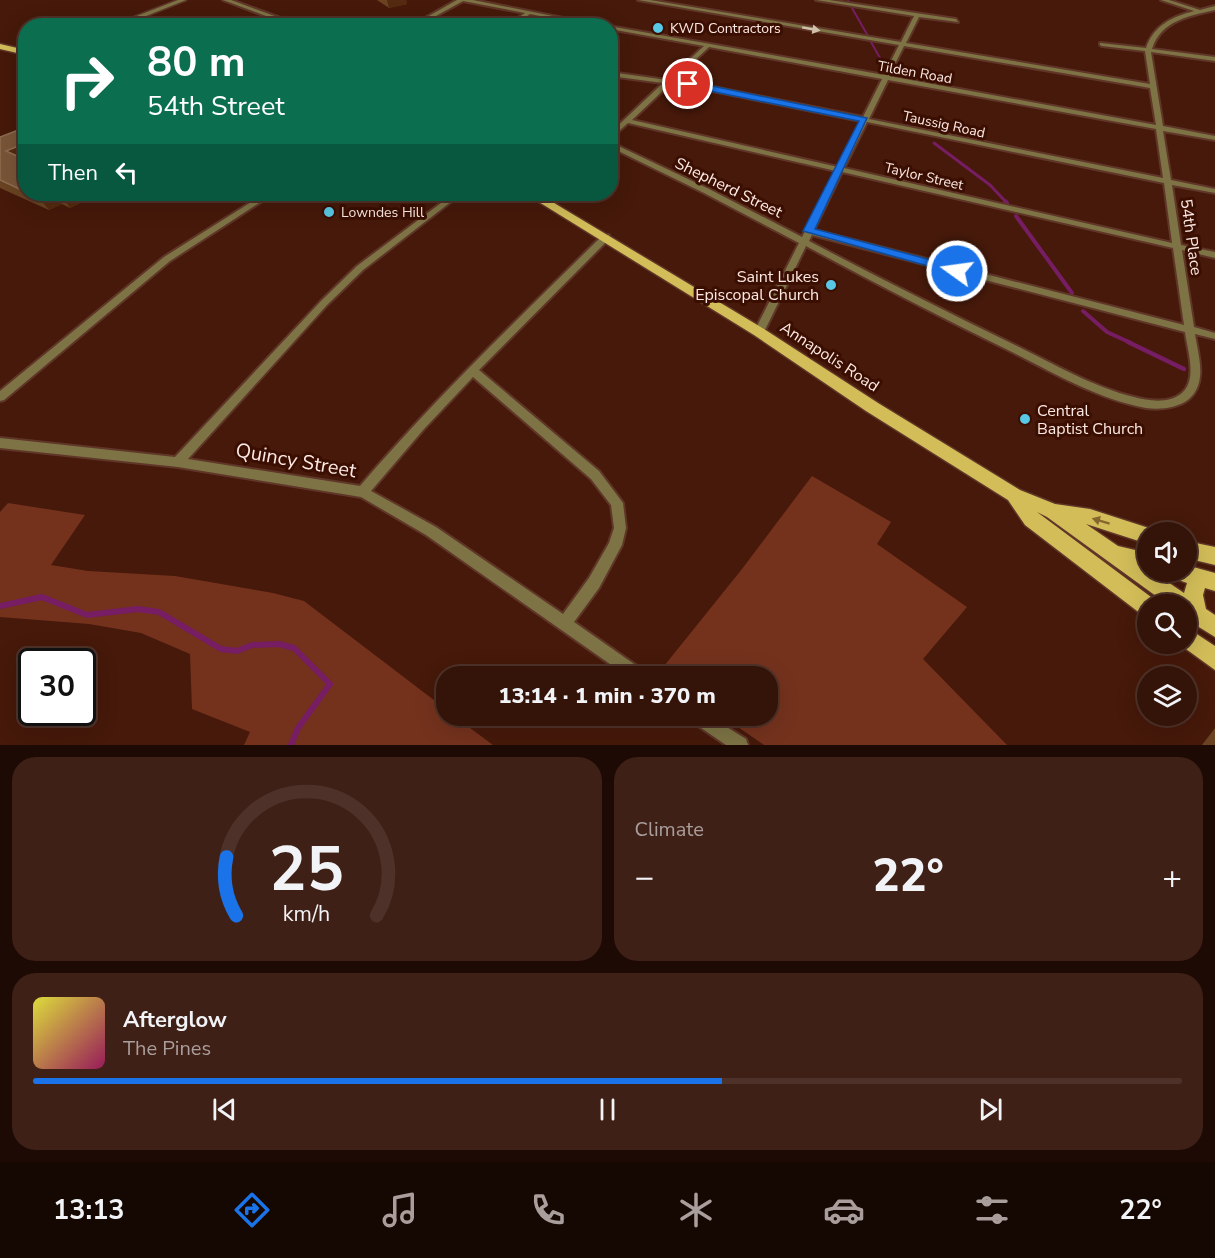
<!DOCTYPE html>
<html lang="en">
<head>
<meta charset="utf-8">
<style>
	:root { --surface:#341308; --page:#3f2016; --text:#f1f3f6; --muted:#a99e9c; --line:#4e3229; --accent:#1a73e8 }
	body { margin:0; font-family:"Nunito Sans",sans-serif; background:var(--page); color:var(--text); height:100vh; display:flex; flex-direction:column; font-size:22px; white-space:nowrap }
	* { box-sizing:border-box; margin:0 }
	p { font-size:20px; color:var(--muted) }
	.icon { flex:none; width:33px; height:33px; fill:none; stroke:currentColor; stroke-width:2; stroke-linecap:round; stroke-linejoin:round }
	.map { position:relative; height:745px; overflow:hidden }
	.sheet { display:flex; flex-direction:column; gap:12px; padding:12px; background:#1d0a04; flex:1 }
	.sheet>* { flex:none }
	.banner { position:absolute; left:18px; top:18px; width:600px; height:183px; border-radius:24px; box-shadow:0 6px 24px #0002,0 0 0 2px var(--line); background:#0b6e4f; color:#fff; overflow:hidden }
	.buttons { position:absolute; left:1137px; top:522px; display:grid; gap:12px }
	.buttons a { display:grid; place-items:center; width:60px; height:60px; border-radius:50%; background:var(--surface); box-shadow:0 6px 24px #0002,0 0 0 2px var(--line); font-size:30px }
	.speed { position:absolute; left:18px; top:648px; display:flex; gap:12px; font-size:30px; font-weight:700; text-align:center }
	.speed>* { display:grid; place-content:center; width:78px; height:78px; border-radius:50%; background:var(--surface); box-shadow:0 6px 24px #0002,0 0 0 2px var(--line); line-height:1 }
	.speed .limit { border:3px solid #111; border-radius:9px; background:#fff; color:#111 }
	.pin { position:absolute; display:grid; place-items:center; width:51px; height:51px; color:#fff; margin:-26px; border:3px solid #fff; border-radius:50%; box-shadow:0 2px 6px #0007 }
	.me { position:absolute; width:66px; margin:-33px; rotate:284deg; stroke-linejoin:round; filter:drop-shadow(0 0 4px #0008) }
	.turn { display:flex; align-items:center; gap:21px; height:126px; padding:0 30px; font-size:27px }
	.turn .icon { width:78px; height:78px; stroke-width:2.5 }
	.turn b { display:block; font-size:42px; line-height:51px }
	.then { display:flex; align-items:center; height:57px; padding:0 30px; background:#0003; gap:12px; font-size:22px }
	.big { font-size:45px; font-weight:800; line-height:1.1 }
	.sheet .tile { flex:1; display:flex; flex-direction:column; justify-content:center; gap:9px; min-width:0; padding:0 21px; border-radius:24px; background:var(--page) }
	.sheet .dial { align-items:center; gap:0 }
	.dial svg { height:156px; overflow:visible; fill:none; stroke:var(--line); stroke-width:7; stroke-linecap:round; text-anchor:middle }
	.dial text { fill:var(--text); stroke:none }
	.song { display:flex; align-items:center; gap:18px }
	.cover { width:72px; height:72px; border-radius:9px; background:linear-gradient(135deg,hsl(60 70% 55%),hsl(330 70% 35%)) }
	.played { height:6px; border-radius:3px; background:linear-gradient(90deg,var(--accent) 60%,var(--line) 60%) }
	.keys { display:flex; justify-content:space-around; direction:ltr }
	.heat { display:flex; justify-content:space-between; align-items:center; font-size:33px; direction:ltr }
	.sheet .tiles { flex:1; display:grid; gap:12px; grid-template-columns:1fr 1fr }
	.tile:last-child { grid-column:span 2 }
	.trip { position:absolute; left:436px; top:666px; width:342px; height:60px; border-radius:24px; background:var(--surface); box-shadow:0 6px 24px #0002,0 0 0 2px var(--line); font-weight:800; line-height:60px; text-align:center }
	.menu { display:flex; height:96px; justify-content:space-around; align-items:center; background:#150803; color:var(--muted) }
	.menu .icon { width:42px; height:42px }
	.menu .selected { color:var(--accent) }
	.menu b { font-size:27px; color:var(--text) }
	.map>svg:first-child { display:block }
	.green { fill:#74321d }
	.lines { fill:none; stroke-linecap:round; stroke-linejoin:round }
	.stream-far4 { stroke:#761d63; stroke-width:2 }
	.stream-far3 { stroke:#761d63; stroke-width:3 }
	.stream-far2 { stroke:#761d63; stroke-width:4 }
	.stream-far1 { stroke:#761d63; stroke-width:4.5 }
	.stream { stroke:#761d63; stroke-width:6 }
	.minor-casing { stroke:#5f3628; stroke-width:4 }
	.tertiary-casing { stroke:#5f3628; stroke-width:3 }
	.primary-casing { stroke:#5f3628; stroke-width:3 }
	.minor { fill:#7d7345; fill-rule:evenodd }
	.tertiary { fill:#7d7345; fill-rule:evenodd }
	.primary { fill:#d2bd59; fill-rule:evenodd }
	.wall { fill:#694322 }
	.shaded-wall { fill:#542a10 }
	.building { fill:#795437; stroke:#8d6c52; stroke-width:1.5 }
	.oneway { fill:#d0c0ac }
	.oneway2 { fill:#86662e }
	.route { fill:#1a73e8; stroke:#114b97; stroke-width:1.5 }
	.poi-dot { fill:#59c8e5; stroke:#3b0e02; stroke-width:2 }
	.labels { text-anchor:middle; stroke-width:6; stroke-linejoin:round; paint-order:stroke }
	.far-poi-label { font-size:14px; fill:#fce9e3; stroke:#3b0e02; text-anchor:start }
	.far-street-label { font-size:14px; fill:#fce9e3; stroke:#3b0e02 }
	.street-label { font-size:16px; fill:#fce9e3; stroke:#3b0e02 }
	.poi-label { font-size:16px; fill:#fce9e3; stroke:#3b0e02; text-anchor:end }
	.near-street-label { font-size:20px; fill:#fce9e3; stroke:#3b0e02 }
</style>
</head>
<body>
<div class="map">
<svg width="1215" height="745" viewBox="0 0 1215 745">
	<rect width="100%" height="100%" fill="#46190a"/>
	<path class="green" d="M812,476l79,46 -14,22 90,63 -44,52 84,86h-243l-42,-29h46v-40h-100l-8,-5 82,-102z
		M8,503l77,12 -34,50 37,6 87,5 98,17 31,8 143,109v6h7l39,29h-249l6,-13 -58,-23 -2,-55 -49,-21 -52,-9 -89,-7v-105z"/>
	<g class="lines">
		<path class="stream-far4" d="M848,0l1,3
			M852,8l16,28
			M871,42l9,16"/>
		<path class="stream-far3" d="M934,143l56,42 16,17"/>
		<path class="stream-far2" d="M1005,201l2,2
			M1016,216l56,77
			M1083,311l24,21 24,11"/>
		<path class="stream-far1" d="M1128,342l56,27"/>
		<path class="stream" d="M0,606l42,-9 45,18 51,-6 21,3 62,37 16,2 15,-6 27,-1 15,4 36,36 -32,44 -7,17"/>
		<defs>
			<path id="minor" d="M223,0h8l71,26h-9z
				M457,0h16l130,26h-13l-60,-12 -17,12h-6l18,-13 -62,-12 -45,25h-7z
				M638,0h12l251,42 13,-26 -98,-16h13l127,19 2,3 -39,-5 -13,26 244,41 -5,-33 -43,-5 -2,-1v-2l46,5c8,-23 26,-31 48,-37l-33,-11h8l31,10 15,-4v4c-25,6 -54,10 -63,39l63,8v4l-64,-9 12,74 52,10v4l-52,-9 8,49 44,9v4l-43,-8 9,60 34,7v6l-33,-8 12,77 21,6v6l-20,-5c3,21 13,48 -6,65 -11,9 -29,11 -43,9 -49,-9 -94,-36 -138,-58 -68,-33 -135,-68 -202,-104l-42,86 -1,2h-8l-1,-2 45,-89 -95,-50 -94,-46v-5l99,47 93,48 34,-66 -208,-48 -18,16v-6l53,-50 -53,-7v-4l57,8 37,-34 -94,-17 -1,-3 275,49 15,-30zM904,46l246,42 6,37 -267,-49zM709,47l173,32 -19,38 -155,-31 -35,-5zM888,80l268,49 7,49 -294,-59zM670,84l38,6 153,31 -23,46 -206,-47zM867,122l297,61 8,60 -328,-75zM842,172l331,76 11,77 -370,-95zM812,235l373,97c2,17 13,47 -3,61 -13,11 -33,8 -48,4 -41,-10 -80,-33 -117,-51 -70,-34 -140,-69 -208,-105z
				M264,194h9l-103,67 -166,139 -4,1v-10l164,-134z
				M453,194h8l-98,76 -36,35 -139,154 172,27c76,-89 160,-169 243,-251h6v4l-130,131 120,101 24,32 3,25 -4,17 -23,43 -25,34 70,49 2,5h-19l-201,-141 -65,-38 -183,-30 -178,-19v-10l175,19 146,-156 36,-35zM473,377l118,102 20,26 3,23 -5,15 -20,35 -26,36 -127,-87 -65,-36 53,-62z
				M556,194h8l-10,11h-6v-4z
				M688,716h21l37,23 2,6h-22l-35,-24z"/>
			<path id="tertiary" d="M178,0h8l-65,26h-10z"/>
			<path id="primary" d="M0,44l26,6v5l-26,-6z
				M526,194h13l225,135 114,74 142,87 35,14 35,5 65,21 1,2h-8v12l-62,-20 32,22 30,7v19h5l31,21 3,-10 -14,-5 -2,-6h15v-7l29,8v18l-10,-3 -2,7 3,14 9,6v22l-29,-18v-15h-19l-120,-87 -10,-5 118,88 2,4h-9v12l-7,-2 -116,-89 -17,-25 -142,-89 -112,-76z
				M1186,541l29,6v18l-29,-7z
				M1186,627l29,19v24l-36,-26h7z"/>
		</defs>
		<use href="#minor" class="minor-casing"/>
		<use href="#tertiary" class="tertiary-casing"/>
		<use href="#primary" class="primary-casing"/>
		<use href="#minor" class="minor"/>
		<use href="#tertiary" class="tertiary"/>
		<use href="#primary" class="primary"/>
	</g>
	<path class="wall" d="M377,0h29l1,4 -18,4z
		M0,137l23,22 3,1v34h72l-28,14 -8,-4 -13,6 -49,-22z
		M1215,728v17h-13z"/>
	<path class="shaded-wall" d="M387,0h19l1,4 -18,4z
		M26,143v14l-12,5 -8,-11z
		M52,194h2l8,10 -13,6 -9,-11z
		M68,194h30l-28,14 -8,-12z"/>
	<path class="building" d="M26,127v16l-20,8 20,9v32l-26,-12v-43z
		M28,194h24l-12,5z
		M56,194h12l-6,2z"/>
	<defs><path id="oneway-solid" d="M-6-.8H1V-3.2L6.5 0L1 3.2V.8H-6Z" transform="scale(1.5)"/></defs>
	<use class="oneway" href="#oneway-solid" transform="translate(811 29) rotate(10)"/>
	<use class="oneway2" href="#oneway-solid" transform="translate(1101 521) rotate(-163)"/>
	<path class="route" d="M688,81l179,37 -52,111 146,39v5h-8l-150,-42 56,-110 -174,-35z"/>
	<g class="poi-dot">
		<circle cx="658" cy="28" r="6"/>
		<circle cx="329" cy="212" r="6"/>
		<circle cx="831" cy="285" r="6"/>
		<circle cx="1025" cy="419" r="6"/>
	</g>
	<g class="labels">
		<g class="far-poi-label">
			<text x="670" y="33">KWD Contractors</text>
			<text x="341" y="217">Lowndes Hill</text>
		</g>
		<g class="far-street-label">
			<text transform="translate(915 72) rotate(10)" y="5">Tilden Road</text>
			<text transform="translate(944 124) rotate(12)" y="5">Taussig Road</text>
			<text transform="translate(924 176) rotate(13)" y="5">Taylor Street</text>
		</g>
		<g class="street-label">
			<text transform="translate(729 187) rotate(26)" y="6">Shepherd Street</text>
			<text transform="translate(1192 237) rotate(82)" y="6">54th Place</text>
			<text transform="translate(830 356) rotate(33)" y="6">Annapolis Road</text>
		</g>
		<g class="poi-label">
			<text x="819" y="282">Saint Lukes<tspan x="819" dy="18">Episcopal Church</tspan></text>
			<text x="1037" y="416" text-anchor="start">Central<tspan x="1037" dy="18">Baptist Church</tspan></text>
		</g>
		<g class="near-street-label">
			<text transform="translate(296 460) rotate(10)" y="7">Quincy Street</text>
		</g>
	</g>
</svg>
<div class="buttons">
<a><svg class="icon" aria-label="sound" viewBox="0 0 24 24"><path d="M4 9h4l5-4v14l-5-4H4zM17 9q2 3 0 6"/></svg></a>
<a><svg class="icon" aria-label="search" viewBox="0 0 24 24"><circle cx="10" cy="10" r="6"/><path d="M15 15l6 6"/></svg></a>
<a><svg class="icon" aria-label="layers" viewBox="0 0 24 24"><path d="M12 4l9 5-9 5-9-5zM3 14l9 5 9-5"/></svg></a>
</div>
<div class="speed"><div class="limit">30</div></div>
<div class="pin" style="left:688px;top:84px;background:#d93025"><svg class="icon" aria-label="arrive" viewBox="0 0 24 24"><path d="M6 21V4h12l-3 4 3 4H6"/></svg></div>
<svg class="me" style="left:957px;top:271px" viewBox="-20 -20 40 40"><circle r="17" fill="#1a73e8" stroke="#fff" stroke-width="3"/><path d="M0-11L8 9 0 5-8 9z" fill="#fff"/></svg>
<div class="trip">13:14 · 1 min · 370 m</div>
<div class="banner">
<div class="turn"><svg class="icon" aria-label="right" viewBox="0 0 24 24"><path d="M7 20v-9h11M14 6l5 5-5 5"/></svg><div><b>80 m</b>54th Street</div></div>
<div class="then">Then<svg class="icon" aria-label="left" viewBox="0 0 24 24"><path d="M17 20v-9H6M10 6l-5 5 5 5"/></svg></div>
</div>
</div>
<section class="sheet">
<div class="tiles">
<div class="tile dial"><svg viewBox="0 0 100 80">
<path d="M14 69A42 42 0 1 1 86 69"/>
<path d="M14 69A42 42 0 0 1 9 39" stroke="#1a73e8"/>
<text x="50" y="56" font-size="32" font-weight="700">25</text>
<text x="50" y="72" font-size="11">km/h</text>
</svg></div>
<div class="tile"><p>Climate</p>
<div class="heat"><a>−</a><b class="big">22°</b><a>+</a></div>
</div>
<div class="tile">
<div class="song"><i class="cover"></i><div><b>Afterglow</b><p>The Pines</p></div></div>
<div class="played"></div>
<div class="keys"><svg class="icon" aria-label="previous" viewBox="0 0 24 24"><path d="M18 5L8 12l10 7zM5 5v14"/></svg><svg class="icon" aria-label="pause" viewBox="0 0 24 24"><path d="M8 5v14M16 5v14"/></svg><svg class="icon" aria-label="next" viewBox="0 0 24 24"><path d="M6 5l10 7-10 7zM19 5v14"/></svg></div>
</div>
</div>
</section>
<nav class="menu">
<b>13:13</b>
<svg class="icon selected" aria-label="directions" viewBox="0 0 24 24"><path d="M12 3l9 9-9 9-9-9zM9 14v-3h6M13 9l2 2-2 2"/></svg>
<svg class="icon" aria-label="music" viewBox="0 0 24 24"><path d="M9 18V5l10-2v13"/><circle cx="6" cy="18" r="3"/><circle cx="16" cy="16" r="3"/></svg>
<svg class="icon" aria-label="phone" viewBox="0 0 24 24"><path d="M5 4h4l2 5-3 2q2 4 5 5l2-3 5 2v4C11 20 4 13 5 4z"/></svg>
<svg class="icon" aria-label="climate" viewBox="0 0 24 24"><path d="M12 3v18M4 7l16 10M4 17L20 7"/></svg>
<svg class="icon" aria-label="car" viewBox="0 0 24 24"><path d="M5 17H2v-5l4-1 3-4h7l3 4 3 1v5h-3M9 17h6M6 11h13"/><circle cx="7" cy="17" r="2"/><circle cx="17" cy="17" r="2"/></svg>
<svg class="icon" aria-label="filters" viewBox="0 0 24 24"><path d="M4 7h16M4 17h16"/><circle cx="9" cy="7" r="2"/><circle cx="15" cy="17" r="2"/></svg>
<b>22°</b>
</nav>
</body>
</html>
